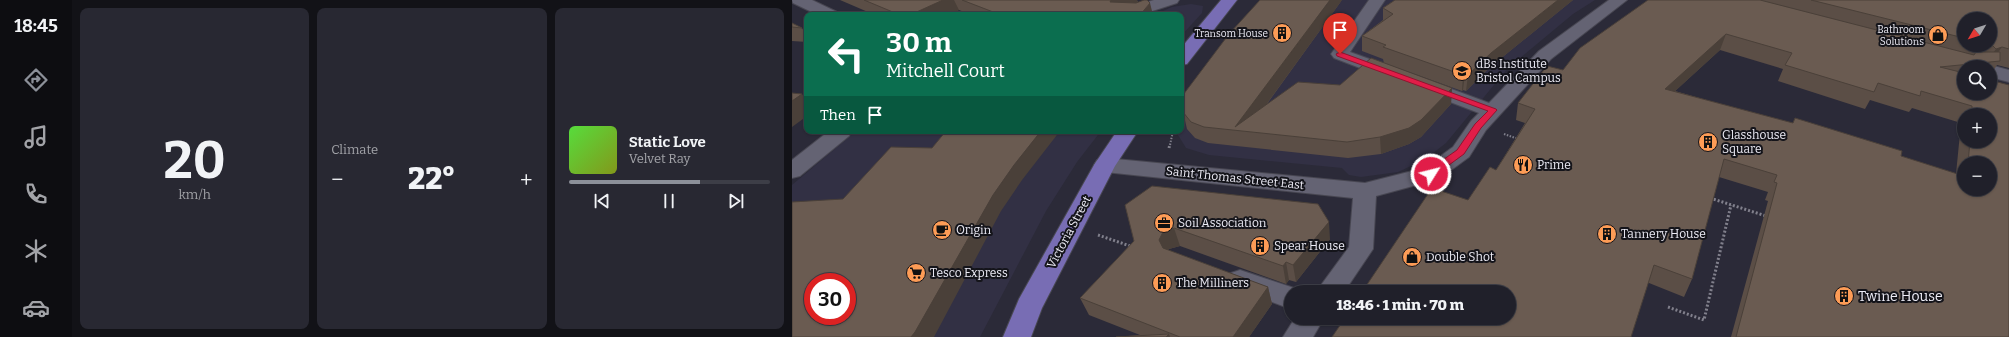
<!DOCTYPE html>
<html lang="en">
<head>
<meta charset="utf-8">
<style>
	:root { --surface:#20202a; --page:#282832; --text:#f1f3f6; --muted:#a2a3a8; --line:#3d3e47; --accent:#8c9099 }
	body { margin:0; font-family:Bitter,serif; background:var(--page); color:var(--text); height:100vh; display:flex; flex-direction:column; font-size:15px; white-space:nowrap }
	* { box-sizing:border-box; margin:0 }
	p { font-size:13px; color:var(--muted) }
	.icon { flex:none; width:22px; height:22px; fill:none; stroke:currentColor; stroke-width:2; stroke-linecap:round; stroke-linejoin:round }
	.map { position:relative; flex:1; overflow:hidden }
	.sheet { display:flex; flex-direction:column; gap:8px; padding:8px; background:#121217; width:720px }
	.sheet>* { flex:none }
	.top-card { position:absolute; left:12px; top:12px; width:380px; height:122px; border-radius:8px; box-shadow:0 1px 3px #0004,0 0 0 1px var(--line); background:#0b6e4f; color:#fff; overflow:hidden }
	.needle { width:26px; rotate:231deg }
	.tools { position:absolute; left:1165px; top:12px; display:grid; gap:8px }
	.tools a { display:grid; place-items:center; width:40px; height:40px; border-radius:50%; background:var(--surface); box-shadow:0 1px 3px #0004,0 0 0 1px var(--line); font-size:20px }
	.speed { position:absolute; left:12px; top:273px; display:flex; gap:8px; font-size:20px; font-weight:700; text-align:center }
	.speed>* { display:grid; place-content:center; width:52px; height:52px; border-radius:50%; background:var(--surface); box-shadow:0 1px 3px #0004,0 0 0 1px var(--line); line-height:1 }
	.speed .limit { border:6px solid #d22; background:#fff; color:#111 }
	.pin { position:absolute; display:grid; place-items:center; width:34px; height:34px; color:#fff; margin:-41px -17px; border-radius:50% 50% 50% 0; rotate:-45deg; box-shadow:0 0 4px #0007 }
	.pin .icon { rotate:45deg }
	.me { position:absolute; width:44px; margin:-22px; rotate:54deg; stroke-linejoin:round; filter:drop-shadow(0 0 3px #0008) }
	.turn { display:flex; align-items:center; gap:14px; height:84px; padding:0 16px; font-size:18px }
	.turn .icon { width:52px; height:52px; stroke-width:2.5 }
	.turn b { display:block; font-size:28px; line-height:34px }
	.then { display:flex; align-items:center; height:38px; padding:0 16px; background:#0003; gap:8px; font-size:15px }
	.big { font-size:30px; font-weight:800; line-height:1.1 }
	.sheet .tile { flex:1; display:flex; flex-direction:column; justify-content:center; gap:6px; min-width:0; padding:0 14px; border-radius:8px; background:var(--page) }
	.sheet .dial { align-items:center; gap:0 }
	.dial b { font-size:52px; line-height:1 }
	.song { display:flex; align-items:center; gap:12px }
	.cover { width:48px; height:48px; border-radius:6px; background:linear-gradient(135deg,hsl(110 70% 55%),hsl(70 70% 35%)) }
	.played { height:4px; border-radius:2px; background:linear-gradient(90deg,var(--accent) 65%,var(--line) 65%) }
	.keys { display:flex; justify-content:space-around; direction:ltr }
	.heat { display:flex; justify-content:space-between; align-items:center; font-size:22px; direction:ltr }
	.sheet .tiles { flex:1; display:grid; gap:8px; grid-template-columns:repeat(3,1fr) }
	.trip { position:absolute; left:492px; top:285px; width:232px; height:40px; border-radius:20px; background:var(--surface); box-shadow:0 1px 3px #0004,0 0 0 1px var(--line); font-weight:800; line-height:40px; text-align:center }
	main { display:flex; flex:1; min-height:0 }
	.tab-bar { display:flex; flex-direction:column; width:72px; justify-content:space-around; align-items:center; background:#0d0d11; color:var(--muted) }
	.tab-bar .icon { width:28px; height:28px }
	.tab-bar .on { color:var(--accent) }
	.tab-bar b { font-size:18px; color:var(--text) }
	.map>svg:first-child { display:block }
	.built { fill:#323044; fill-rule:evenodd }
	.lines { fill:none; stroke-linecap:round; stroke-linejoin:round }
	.minor-casing { stroke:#484752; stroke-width:2 }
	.major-casing { stroke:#484752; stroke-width:2 }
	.path-far1 { stroke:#81808c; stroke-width:2; stroke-dasharray:1.5 1.5; stroke-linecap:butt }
	.path { stroke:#81808c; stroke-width:3; stroke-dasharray:2 2; stroke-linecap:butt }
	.minor { fill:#646373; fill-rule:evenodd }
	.major { fill:#786db4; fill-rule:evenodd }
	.wall { fill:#5b4e46; fill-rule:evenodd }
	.shaded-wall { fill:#4a4039 }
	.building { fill:#6a5b51; stroke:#4a4039; fill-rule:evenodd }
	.route { fill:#e11d48; stroke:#92132f }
	.labels { text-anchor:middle; stroke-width:4; stroke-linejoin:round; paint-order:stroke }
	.far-poi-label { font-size:10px; fill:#ecebf5; stroke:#14141a; text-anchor:end }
	.poi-label { font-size:12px; fill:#ecebf5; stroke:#14141a; text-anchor:start }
	.street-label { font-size:12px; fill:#ecebf5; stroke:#14141a }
	.near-poi-label { font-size:14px; fill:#ecebf5; stroke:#14141a; text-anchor:start }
</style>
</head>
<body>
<main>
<nav class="tab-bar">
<b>18:45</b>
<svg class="icon on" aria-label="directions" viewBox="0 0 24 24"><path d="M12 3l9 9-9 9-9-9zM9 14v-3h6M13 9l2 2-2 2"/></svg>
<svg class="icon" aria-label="music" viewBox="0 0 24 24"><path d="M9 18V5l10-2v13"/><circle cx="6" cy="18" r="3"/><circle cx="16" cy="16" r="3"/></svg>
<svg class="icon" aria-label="phone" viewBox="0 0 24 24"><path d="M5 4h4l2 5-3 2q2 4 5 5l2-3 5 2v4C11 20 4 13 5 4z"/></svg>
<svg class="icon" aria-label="climate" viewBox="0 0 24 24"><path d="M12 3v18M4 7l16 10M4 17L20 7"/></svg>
<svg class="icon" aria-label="car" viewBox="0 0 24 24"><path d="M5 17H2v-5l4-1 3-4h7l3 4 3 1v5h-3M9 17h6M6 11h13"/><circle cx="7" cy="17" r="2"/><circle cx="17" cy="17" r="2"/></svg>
</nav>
<section class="sheet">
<div class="tiles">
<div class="tile dial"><b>20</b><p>km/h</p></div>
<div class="tile"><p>Climate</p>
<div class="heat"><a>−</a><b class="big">22°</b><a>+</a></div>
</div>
<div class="tile">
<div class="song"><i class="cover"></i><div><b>Static Love</b><p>Velvet Ray</p></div></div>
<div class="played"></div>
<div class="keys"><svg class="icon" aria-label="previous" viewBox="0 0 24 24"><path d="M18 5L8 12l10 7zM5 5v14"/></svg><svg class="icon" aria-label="pause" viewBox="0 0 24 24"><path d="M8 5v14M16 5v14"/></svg><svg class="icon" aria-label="next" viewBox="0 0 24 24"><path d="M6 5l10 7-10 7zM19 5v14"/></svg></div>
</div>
</div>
</section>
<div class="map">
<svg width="1217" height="337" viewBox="0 0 1217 337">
	<rect width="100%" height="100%" fill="#2b2a38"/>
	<path class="built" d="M477,0h326l-22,14 -65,54 -62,75 -22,17 -26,12 -37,5 -12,-2 -7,-7 -133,-13 -23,-7 -8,-13v-4h3l2,-22z
		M399,4l12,2 -1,7 -21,23v-21h-34l16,-4 9,-4z
		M64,131h245l-24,31 -31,49 -66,126h-188v-152zM21,282h34v34h-34z"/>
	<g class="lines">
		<defs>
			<path id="minor" d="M0,0h20l25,12 2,3h-21l-25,-12z
				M362,0h25l-2,3 -37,12h-25l2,-3z
				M577,0h16l-35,52 50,18 2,4 -2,4 -7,2 -7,-2 -52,-20 -3,-4z
				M817,0h18l-76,59 -65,71 -17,27 -30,22 -63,17 -3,53 -29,43h-28l33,-45 4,-49 -248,-26 -8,-2 -3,-5 3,-5 8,-2 260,25 59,-15 29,-21 18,-26 8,-8 -63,-24 -2,-4 2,-4 7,-2 7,2 59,22 50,-52z
				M1198,65l19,5v12l-19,-5v-10h-6z
				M37,131h23l-3,5 -49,40 -8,2v-18z
				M448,270l60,20 1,2h-10v17l-60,-22 -4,-7 4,-7z
				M503,318h29l-11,19h-30z"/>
			<path id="major" d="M429,0h16l-50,64 -6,1v-17z
				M325,131h21l-23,35 -73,142 -11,29h-28l16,-38 75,-134z"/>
		</defs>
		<use href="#minor" class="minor-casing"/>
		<use href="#major" class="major-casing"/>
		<path class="path-far1" d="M712,134l14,5
			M378,145l3,-14"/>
		<path class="path" d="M377,148l1,-4
			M918,198l56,18
			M306,235l35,12
			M876,307l36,13 27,-115"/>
		<use href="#minor" class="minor"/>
		<use href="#major" class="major"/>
	</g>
	<path class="wall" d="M48,0h297l1,2 15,13h-181l-13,-5 -11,5h-73z
		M550,0l-75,104 73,-19 112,3 -1,16 -30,33 -12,7 -28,10 -33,4 -140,-15 -13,-5 -8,-9 -4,-17z
		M603,0h178l-84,68 -23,23 -3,-1 -1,1 -78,-28 -1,-4 -21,-8v-15l21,-16v-12z
		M856,0h361v68l-12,-3 -7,11v-9h-26v26h26l19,244h-278l37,-136 -3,-1 3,-8 -49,-15 -27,102 -8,18 -35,-14 -153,-113 29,-47 -9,-3 2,-17 45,-33zM1172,19l26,26h-26zM928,50l63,19 -5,12 87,28 5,-9 39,12 3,-4 49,15 -5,51 -55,-18 -226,-65zM1172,115h26v26h-26zM1172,163h26l-26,26z
		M0,23l10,5 5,8v6l-15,-1z
		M333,205l205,34 -34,43 -7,-2 -3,4 -106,-38 -11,3 -1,1 100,37 4,17 -23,33h-133l24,-2 -51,-20 -9,-17 54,-57z"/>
	<path class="shaded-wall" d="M151,0h11l5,10 -11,5h-38z
		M319,0h26l1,4 -28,-2z
		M538,0h12l-95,131 -12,-4z
		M766,0h15l-84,68 -23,23 2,-16 23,-22z
		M358,3l3,12h-13z
		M934,34l-6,16 -60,55 5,-16z
		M1210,47l-11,15 -5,1 10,-14z
		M673,74l-2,16 -1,1 1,-16z
		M660,88l-1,16 -30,33 -12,7 -28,10 -1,-17z
		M10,94l5,7v15l-15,11v-26z
		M249,131h19l-38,49 -21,31 -67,126h-23l82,-142 21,-30z
		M537,222l1,17 -34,43 -3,-17z
		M382,228l6,18 -11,3 -4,9 -6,-18 4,-8z
		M494,262l3,18 -3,4 -3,-18z
		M476,287l4,17 -23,33h-16z
		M377,334l1,3h-4z"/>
	<path class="building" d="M72,0h79l-33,15h-10z
		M170,0h149l-1,2 26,1 8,-3h3l3,3 -10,12h-139z
		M468,0h70l-95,127 63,-45 42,3 31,-27 81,30 -31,32 -12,8 -29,9 -33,5 -143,-15 -13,-5 -8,-10 -2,-10 2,-7 46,-61z
		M603,0h163l-67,53 -23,22 -3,-1 -2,1 -80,-28 3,-2 -24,-9 31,-22 -10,-6z
		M856,0h112l214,55 2,-3h24v9l-60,6 24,6v20h26v-13l19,5v252h-273l41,-154 -3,-1 3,-7 -53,-16 -32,120 -38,-14 -23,72h-299l13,-19h164v-26h-147l70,-104 36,12 22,-33 6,3 39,-61 -17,-6 29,-37 16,4 17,-22zM934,34l66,19 -7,12 89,27 4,-9 42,13 1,-5 51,15v9h18v26h-20l-2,22h22v26h-26v-13l-63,-20 1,-5 -107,-33 -2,5 -128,-34z
		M1019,0h198v49l-7,-2 -6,2 -4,-4h-2v-26h-26v19z
		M0,23l10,5 -10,-1z
		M0,93l10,1 -10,7z
		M154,131h95l-27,34 -21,30 -78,137 -4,5h-119v-135l51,-3 48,-52 41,1zM21,282h34v34h-34z
		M360,186l166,18 11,18 -36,43 -7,-3 -3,4 -109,-38 -11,4 -4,8 4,8 105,39 -35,50h-53l-100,-39 54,-57 -9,-36z
		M377,334l-3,3h-50z"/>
	<path class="route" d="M548,52l156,57 1,1 -16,18 -17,26 -30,22h-7v-5l30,-21 18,-26 13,-13 -151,-55 -1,-2z"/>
	<defs>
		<symbol id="building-disc" viewBox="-11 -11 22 22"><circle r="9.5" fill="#fd9c56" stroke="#14141a"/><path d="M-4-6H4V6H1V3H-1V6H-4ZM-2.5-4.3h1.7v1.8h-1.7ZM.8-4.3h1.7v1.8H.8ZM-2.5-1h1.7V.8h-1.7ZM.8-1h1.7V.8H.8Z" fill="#111"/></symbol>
		<symbol id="shop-disc" viewBox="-11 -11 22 22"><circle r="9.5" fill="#fd9c56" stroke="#14141a"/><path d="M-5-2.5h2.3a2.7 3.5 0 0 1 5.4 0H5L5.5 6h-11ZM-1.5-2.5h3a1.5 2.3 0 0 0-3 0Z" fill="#111"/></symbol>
		<symbol id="university-disc" viewBox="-11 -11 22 22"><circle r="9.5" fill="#fd9c56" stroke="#14141a"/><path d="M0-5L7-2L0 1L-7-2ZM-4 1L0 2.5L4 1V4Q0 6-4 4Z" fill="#111"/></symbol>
		<symbol id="restaurant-disc" viewBox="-11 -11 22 22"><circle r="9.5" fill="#fd9c56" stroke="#14141a"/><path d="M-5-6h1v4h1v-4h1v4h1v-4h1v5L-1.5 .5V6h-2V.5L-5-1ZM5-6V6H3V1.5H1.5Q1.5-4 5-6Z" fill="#111"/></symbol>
		<symbol id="office-disc" viewBox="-11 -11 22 22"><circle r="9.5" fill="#fd9c56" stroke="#14141a"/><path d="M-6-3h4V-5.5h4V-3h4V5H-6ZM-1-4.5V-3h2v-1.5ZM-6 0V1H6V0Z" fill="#111"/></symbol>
		<symbol id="cafe-disc" viewBox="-11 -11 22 22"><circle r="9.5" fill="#fd9c56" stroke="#14141a"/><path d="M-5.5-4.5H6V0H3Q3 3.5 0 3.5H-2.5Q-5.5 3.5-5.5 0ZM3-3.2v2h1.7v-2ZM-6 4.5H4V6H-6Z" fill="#111"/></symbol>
		<symbol id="supermarket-disc" viewBox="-11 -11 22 22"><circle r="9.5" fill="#fd9c56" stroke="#14141a"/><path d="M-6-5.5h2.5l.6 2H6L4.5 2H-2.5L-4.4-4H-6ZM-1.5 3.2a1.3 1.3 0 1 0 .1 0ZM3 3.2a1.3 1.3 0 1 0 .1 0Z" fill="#111"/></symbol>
	</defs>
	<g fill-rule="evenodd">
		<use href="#building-disc" x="479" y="22" width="22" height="22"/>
		<use href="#shop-disc" x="1135" y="24" width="22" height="22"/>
		<use href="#university-disc" x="659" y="60" width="22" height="22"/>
		<use href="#building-disc" x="905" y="131" width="22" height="22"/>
		<use href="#restaurant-disc" x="720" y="154" width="22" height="22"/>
		<use href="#office-disc" x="361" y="212" width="22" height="22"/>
		<use href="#cafe-disc" x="139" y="219" width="22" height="22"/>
		<use href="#building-disc" x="804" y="223" width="22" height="22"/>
		<use href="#building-disc" x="457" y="235" width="22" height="22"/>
		<use href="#shop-disc" x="609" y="246" width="22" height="22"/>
		<use href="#supermarket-disc" x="113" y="262" width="22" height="22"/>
		<use href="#building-disc" x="359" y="272" width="22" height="22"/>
		<use href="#building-disc" x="1041" y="285" width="22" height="22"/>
	</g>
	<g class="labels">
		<g class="far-poi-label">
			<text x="1132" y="33">Bathroom<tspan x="1132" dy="12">Solutions</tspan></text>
			<text x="476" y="37">Transom House</text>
		</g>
		<g class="poi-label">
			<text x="684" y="68">dBs Institute<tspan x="684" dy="14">Bristol Campus</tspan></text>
			<text x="930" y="139">Glasshouse<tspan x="930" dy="14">Square</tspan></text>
			<text x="745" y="169">Prime</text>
			<text x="386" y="227">Soil Association</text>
			<text x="164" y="234">Origin</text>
			<text x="829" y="238">Tannery House</text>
			<text x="482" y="250">Spear House</text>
			<text x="634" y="261">Double Shot</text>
			<text x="138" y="277">Tesco Express</text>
			<text x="384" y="287">The Milliners</text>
		</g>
		<g class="street-label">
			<text transform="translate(443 178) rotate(6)" y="4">Saint Thomas Street East</text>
			<text transform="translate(277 232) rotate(-62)" y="4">Victoria Street</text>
		</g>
		<g class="near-poi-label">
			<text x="1066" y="301">Twine House</text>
		</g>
	</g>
</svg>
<div class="tools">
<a><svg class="needle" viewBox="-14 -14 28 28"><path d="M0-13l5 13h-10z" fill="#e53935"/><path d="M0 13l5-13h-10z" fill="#a2a3a8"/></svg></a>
<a><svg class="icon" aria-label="search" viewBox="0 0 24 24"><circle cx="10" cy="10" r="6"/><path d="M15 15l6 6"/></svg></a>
<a>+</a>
<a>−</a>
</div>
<div class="speed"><div class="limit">30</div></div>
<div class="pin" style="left:548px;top:54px;background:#d93025"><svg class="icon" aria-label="arrive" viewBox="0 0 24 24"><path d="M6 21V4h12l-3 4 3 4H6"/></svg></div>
<svg class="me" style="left:639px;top:174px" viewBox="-20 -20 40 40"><circle r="17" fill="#e11d48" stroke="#fff" stroke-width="3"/><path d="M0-11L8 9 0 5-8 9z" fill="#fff"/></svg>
<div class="trip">18:46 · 1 min · 70 m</div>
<div class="top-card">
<div class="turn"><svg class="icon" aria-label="left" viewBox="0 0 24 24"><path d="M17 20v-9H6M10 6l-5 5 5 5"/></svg><div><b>30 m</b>Mitchell Court</div></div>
<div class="then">Then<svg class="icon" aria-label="arrive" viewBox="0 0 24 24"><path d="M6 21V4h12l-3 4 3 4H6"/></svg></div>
</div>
</div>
</main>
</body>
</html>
